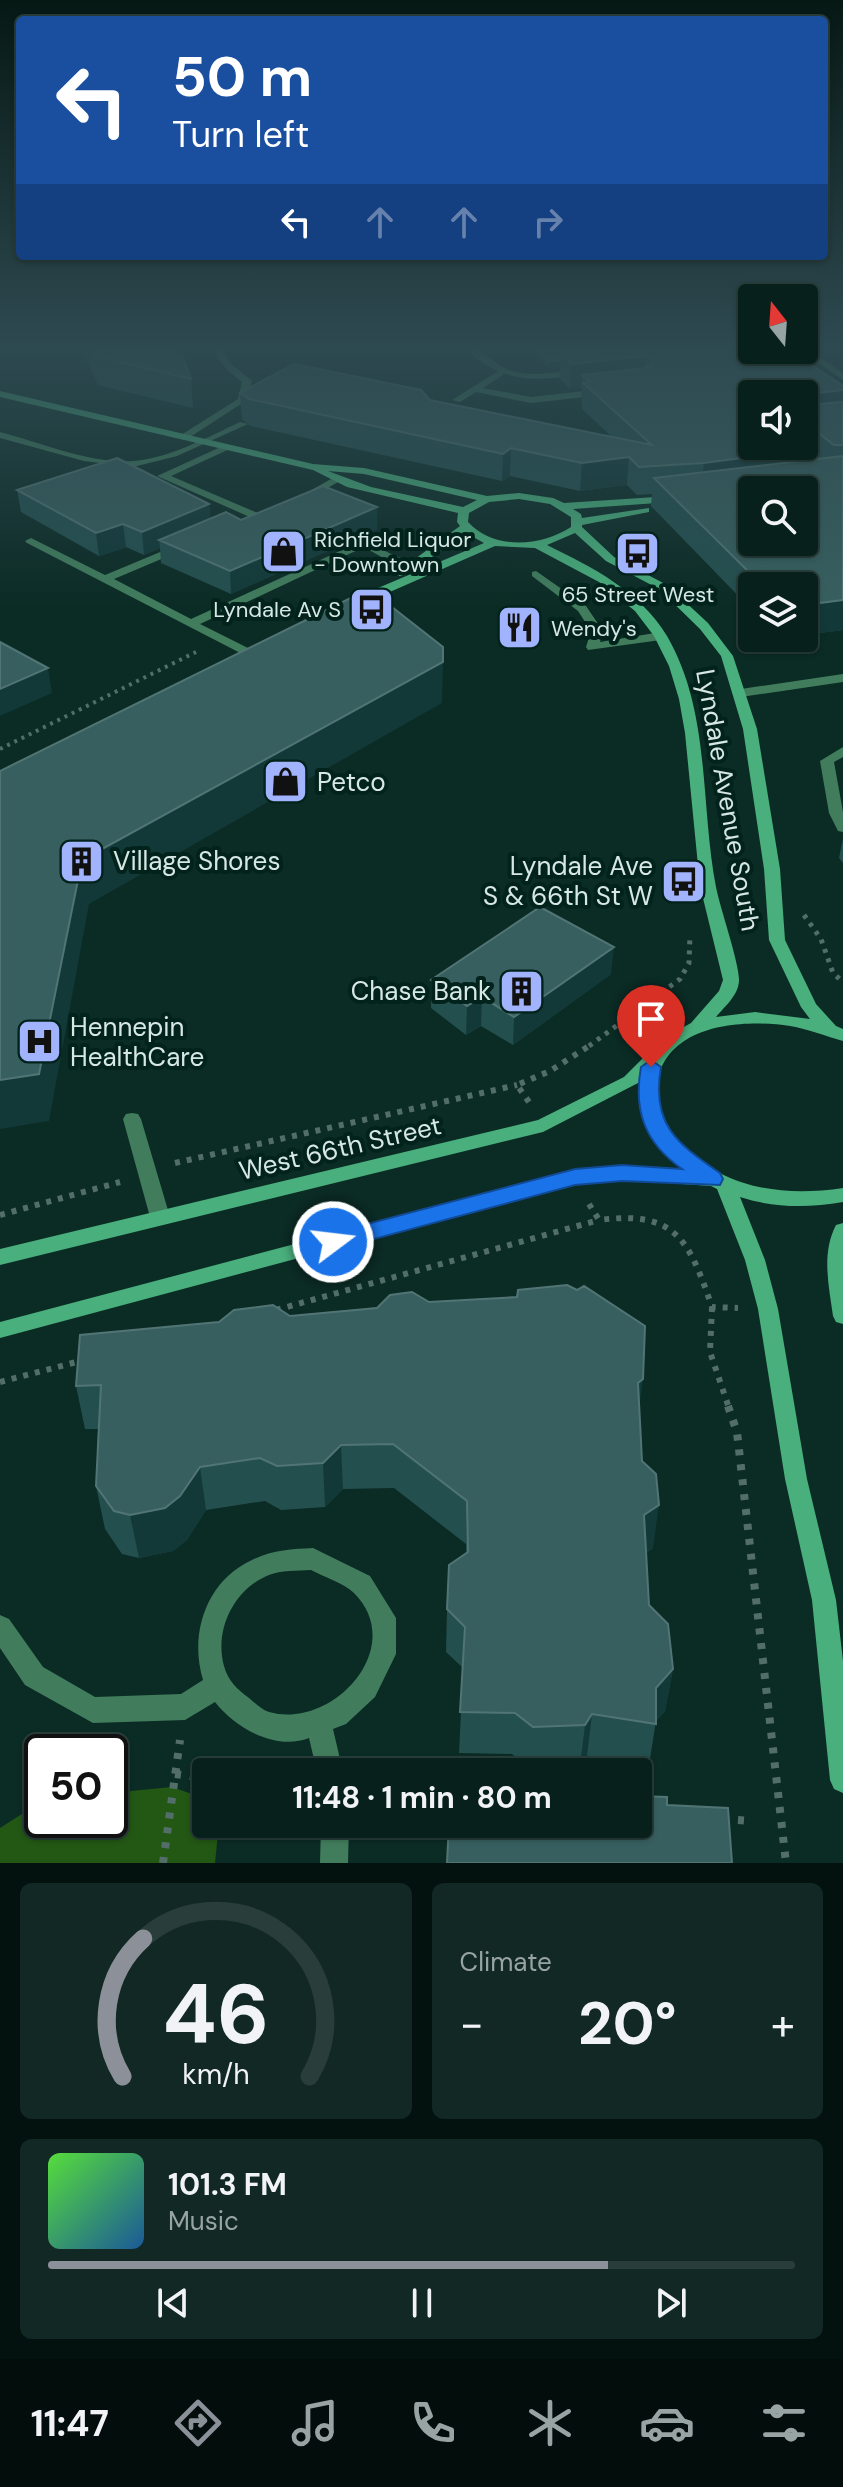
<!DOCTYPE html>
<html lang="en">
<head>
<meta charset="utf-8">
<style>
	:root { --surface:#08201c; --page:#112825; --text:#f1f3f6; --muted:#98a3a3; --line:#293e3b; --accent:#8c9099 }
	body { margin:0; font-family:"DM Sans",sans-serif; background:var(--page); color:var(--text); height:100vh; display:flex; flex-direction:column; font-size:30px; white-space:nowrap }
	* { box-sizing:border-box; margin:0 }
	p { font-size:26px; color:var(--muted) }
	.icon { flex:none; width:44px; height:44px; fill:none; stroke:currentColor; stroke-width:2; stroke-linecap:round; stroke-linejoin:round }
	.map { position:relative; height:1863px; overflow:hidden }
	.side { display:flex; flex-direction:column; gap:20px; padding:20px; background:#04120f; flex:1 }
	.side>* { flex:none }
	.hud { position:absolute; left:16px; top:16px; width:812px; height:244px; border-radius:8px; box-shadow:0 2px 6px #0004,0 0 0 2px var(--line); background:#1a4fa0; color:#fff; overflow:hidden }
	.needle { width:52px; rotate:343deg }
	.tools { position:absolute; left:738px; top:284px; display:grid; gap:16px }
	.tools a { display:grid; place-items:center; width:80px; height:80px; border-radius:8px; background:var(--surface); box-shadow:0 2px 6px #0004,0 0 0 2px var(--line); font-size:40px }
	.speed { position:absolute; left:24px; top:1734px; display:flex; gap:16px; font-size:40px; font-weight:700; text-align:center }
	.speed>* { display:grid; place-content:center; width:104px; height:104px; border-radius:50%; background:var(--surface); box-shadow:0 2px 6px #0004,0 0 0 2px var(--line); line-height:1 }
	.speed .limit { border:4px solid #111; border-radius:12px; background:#fff; color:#111 }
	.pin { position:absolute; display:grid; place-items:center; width:68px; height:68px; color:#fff; margin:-82px -34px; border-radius:50% 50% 50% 0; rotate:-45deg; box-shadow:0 0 8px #0007 }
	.pin .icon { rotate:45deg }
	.me { position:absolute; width:88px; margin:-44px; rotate:75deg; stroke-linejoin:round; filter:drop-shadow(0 0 6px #0008) }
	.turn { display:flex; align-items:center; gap:28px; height:168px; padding:0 24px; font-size:36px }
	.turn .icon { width:104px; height:104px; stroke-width:2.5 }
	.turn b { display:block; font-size:56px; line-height:68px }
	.lanes { display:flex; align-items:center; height:76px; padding:0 24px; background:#0003; justify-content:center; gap:40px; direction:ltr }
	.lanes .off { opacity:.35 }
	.big { font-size:60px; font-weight:700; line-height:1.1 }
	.side .card { flex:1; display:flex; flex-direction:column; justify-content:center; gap:12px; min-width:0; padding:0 28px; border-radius:12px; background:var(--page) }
	.side .dial { align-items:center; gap:0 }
	.dial svg { height:208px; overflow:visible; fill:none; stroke:var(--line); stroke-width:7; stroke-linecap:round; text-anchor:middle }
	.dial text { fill:var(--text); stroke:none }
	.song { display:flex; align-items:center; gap:24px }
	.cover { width:96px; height:96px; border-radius:12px; background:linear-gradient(135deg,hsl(110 70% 55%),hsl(210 70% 35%)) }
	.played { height:8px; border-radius:4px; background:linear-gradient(90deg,var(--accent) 75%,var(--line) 75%) }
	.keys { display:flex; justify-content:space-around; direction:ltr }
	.heat { display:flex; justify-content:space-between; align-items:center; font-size:44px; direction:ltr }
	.side .tiles { flex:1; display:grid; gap:20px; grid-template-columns:1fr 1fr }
	.card:last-child { grid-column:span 2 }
	.trip { position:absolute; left:192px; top:1758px; width:460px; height:80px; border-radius:8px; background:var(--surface); box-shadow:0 2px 6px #0004,0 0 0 2px var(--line); font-weight:700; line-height:80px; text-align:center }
	.tabs { display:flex; height:128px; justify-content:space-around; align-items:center; background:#030d0b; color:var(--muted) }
	.tabs .icon { width:56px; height:56px }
	.tabs .selected { color:var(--accent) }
	.tabs b { font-size:36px; color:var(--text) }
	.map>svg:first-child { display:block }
	.green { fill:#235714 }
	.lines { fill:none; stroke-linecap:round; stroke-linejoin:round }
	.path-far3 { stroke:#536e69; stroke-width:4; stroke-dasharray:3 5; stroke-linecap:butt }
	.path-far2 { stroke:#536e69; stroke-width:5; stroke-dasharray:4 6; stroke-linecap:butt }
	.path-far1 { stroke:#536e69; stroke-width:6; stroke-dasharray:5 7; stroke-linecap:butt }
	.path { stroke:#536e69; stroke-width:8; stroke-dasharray:6 9; stroke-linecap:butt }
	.lane { fill:#417d5d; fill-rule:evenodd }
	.street { fill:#417d5d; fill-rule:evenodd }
	.secondary { fill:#49af7c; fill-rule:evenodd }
	.wall { fill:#244f4f; fill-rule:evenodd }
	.shaded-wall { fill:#123938 }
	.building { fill:#385f5f; stroke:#517474; stroke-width:2; fill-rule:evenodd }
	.route { fill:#1a73e8; stroke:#114b97; stroke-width:2 }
	.labels { text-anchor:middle; stroke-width:8; stroke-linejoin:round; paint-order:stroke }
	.far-poi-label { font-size:22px; fill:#d7e8e4; stroke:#02221c; text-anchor:start }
	.poi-label { font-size:26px; fill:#d7e8e4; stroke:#02221c; text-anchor:start }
	.street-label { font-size:26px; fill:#d7e8e4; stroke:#02221c }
</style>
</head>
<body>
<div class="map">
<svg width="843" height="1863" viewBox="0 0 843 1863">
	<rect width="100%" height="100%" fill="#0b2b25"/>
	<path class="green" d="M172,1787l34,12v25h13l-4,39h-215v-35l36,-23 6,-2v17h68v-27z"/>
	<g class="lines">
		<path class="path-far3" d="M0,749l196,-97"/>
		<path class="path-far2" d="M804,915l17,24 12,34 10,9
			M589,1046l91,-67 9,-16 1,-28"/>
		<path class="path-far1" d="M529,1102l-12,-17 33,-14 42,-27
			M175,1163l342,-78
			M589,1204l10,16c77,-10 90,20 113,87l26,1
			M0,1215l120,-33
			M712,1307l-2,45 19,56
			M276,1310l323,-90
			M0,1382l84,-22"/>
		<path class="path" d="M728,1406l9,26 49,431
			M175,1774l31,4
			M723,1819l28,2
			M163,1863l17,-123"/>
		<path class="lane" d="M212,348h9l10,16 21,17 -5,19 -60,39h-6v-4l57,-36 4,-17 -17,-14z
			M500,370l3,1v4l-20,13 48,9 71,-8 5,3 -5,3 -71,8 -55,-11 -16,10 -8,-2z
			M240,422l8,2 -71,32 -44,11 -49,-6 -84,-23v-6c43,11 89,32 134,29 36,-3 74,-24 106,-39z
			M225,445l9,2 -63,29 89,38v4h-8l-95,-42z
			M331,479l9,2 -30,17 -9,-2z
			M31,538l74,37 72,-30h8v4l-71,30 77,40 173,-79 29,15 29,10 -6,3 -31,-9 -21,-12 -164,77 54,27v6l-4,1 -223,-115 -2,-2z
			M536,571l50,35 17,25 -3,11 61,-10 6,4 -6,4 -73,10 -2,-3 5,-16 -13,-20 -46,-35v-4z
			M843,674v8l-102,15 -7,-4 7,-4z
			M843,747v10l-9,5 9,50v20l-5,-1 -9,-18 -9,-52z
			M132,1113l6,1 3,5 29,98 -3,5 -7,2 -7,-2 -3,-5 -27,-98 3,-5z
			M313,1548l57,28 26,42v36l-21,43 -29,27 -13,5 10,43h-26l-8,-34c-33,13 -74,-10 -94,-36l-30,18 -92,3 -68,-38 -25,-37v-33l9,4 34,48 52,30 86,-3 22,-14c-14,-46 3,-99 49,-120 20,-10 40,-11 61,-12zM311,1570c13,7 33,13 43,23 54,54 -21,137 -85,119 -7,-2 -14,-9 -20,-14 -12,-9 -21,-17 -25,-32 -10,-36 10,-77 45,-91 12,-5 28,-4 42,-5z
			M321,1824h28l-1,39h-28z"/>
		<path class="street" d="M466,348c17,0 29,18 46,23 21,6 45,1 66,-2l4,3c-8,5 -20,5 -30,6 -35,3 -61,-4 -86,-30z
			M807,348l36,25v7l-43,-30z"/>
		<path class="secondary" d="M0,391l313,73 51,4 123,28 32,-3 34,5 11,5 107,-7 5,3 -5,3 -98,7 8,5 1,4 67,-10v4l-67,13v2l32,30 53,28 41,38 25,33 24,73 23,140 5,71 31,64 20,22 7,3v12c-18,-5 -35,-12 -53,-15 -48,-7 -122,-2 -133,56 -1,6 -2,12 -1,18 2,17 12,30 23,42 44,47 103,55 164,46v14c-35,6 -69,6 -103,-5l25,63 13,49 29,170 29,121 7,61v132l-9,-4 -4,-9 -18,-180 -27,-121 -27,-170 -13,-49 -28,-71 -6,-3 -89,-6 -47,4 -575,154v-16l575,-152 47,-4 64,4c-27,-20 -54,-52 -46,-88l-97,50 -543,133v-16l538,-129 86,-43 38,-38 29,-16 28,-32 4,-11 -23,-94 -15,-153 -6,-34 -10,-33 -15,-30 -19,-25 -36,-29 -64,-34 -40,-2 -135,59h-8v-6l132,-56 -18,-10 -61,43h-8v-4l63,-46 -3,-4 1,-9 -111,-26 -34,-17 -313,-73zM328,471l36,3 113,26 -14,7 -92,-20zM519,499l31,5 21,13v10c-31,20 -77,23 -103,-5l1,-9 20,-11zM575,533l31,28 53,28 41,40 21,27 22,73 21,140 5,71 32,67 9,12 -55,-7 -39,5c9,-11 22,-21 23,-36 1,-16 -19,-73 -23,-94 -16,-83 -5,-175 -49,-251 -27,-45 -75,-69 -120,-91z
			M843,1223v101l-7,-2 -3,-6c-4,-30 -12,-62 3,-91z"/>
	</g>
	<path class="wall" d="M81,348h98l12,31 2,29 -95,-23z
		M529,348h223l91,38v244l-39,5v-49h-52v24l-101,-104 1,-12 -15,1 -10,-10 -47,6 -70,-15 -8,5 -252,-55 -8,-7 -2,-26 190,7 182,37 -30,-28 -1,-21 -11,1 -10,-10v-12l-11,1zM804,394v52h-52z
		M17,490l192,14 1,15 167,10 -146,65 -70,-31 -1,-15 -16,7 -18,-8 -27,9 -78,-44z
		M843,838v25l-4,-5z
		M611,974l-98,71 -32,-19 -15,9 -35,-27v-28z
		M429,1302l210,102 3,57 11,87 -7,5 3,52 24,64 -8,42 -9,10 -7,44 -62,-9 -7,10 -51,2 -17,-14 -53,-1 4,-85 -17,-16 1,-43 19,-55v-10l-72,-56 -51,1 -18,18 -44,3 -16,-9 -59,9 -19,30 -14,11 -34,7 -17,-4 -17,-25 -9,-43 2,-57h-13l-9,-43 214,-70z"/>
	<path class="shaded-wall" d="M0,348h21l-13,2 -8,3z
		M645,356l-2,25 -53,1 -8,-7 -1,13 -11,1 1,-25z
		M561,360l-1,7 -11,1v-7z
		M843,390v26l-39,4 4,-26z
		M511,448l-1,28 -8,5 1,-27z
		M816,448l-4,27 -111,16 3,-28z
		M629,457l-2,28 -47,6 2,-28z
		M209,504l2,22 -52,14 1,8 -16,7 -2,-23z
		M377,507v22l-146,65 -1,-23z
		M123,524l3,23 -27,9 -3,-23z
		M843,600v30l-39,5v-30z
		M443,662l-1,41 -353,201 -40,217 -49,8v-49l82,-220z
		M48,668l4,25 -52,23v-27z
		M614,947l-3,27 -98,71 1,-28z
		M482,997l-1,29 -15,9 1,-29z
		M643,1379l-6,44 1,-40z
		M341,1445l2,44 -18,18 -2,-44z
		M200,1467l6,43 -19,30 -14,11 -34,7 -9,-43z
		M659,1505l-6,43 -15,10 6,-43z
		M673,1669l-8,42 -11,12 2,-35z
		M592,1714l-5,42 -7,10 5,-41z"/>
	<path class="building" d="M91,348h88l12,31 -97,-23z
		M536,348h78l-53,6v6l-12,1z
		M614,348h138v2h37l54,36v4l-35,4 -2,11 37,-3v43h-9l-30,-23v-28h-52v52h52v-8l12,10 -112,15 -65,4 -10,-10 -47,6 -71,-15 -8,6 -254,-55 -9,-6 54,-29 127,26 9,10 222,45 -69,-62 7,-1 -8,-7 63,-7 8,-5 -1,-4 -7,-3 -74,8 -10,-10z
		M843,456v144l-39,5v-19h-41l-109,-108zM752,490h52v52h-52z
		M117,458l92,46 -67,28 -19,-8 -27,9 -79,-43z
		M323,486l54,21 -147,64 -71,-31 67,-28 15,8z
		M369,589l74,58v15l-361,198 -43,214 -39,6v-309z
		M0,642l48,26 -48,21z
		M540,907l74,40 -100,70 -32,-20 -15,9 -36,-26z
		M567,1285l10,5 7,-4 61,40 -2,53 -5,4 4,78 14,13 3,31 -15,10 5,90 19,19 5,45 -17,19v36l-64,-10 -7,11 -52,2 -18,-14 -55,-1 5,-85 -18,-18 2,-44 19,-13 -1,-51 -74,-57 -52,1 -18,18 -46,3 -17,-8 -60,9 -20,29 -15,12 -35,7 -16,-4 -18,-25 5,-101 -25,1 4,-51 139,-13 15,-12 39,-5 17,11 87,-8 13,-13 22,-3 17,10 88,-5 1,-7z
		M638,1796l29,1v8l61,3 4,55h-285l2,-39h189z"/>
	<linearGradient id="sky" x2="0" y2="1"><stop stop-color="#061814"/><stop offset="0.57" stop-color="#2e4a51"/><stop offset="1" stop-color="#2e4a51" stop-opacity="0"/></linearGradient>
	<rect width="843" height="609" fill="url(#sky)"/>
	<path class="route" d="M651,1060l10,7c-10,57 15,76 59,106l3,6 -3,6 -98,-4 -47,4 -242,65 -8,-2 -4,-6 4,-7 8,-2 242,-64 47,-4 60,4c-37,-26 -49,-58 -41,-102z"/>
	<defs>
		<symbol id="shop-square" viewBox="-11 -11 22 22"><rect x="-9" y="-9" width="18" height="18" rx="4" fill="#a1b3fd" stroke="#02221c"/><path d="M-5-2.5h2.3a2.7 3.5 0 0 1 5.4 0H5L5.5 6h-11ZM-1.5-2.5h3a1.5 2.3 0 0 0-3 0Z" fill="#111"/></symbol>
		<symbol id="bus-square" viewBox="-11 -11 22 22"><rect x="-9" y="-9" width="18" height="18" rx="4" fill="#a1b3fd" stroke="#02221c"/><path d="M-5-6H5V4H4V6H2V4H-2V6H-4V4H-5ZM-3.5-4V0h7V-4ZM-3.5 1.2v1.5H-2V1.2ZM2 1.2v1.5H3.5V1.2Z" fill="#111"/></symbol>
		<symbol id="restaurant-square" viewBox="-11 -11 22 22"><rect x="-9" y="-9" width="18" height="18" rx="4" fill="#a1b3fd" stroke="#02221c"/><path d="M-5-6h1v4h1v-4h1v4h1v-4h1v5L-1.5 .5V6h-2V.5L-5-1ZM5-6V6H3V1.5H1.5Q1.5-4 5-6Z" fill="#111"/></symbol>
		<symbol id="building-square" viewBox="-11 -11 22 22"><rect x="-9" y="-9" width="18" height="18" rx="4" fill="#a1b3fd" stroke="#02221c"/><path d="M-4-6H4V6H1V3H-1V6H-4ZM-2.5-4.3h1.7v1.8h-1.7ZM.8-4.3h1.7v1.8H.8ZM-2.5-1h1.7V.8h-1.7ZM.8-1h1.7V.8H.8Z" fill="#111"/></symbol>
		<symbol id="hospital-square" viewBox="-11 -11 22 22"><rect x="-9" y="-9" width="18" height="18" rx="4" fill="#a1b3fd" stroke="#02221c"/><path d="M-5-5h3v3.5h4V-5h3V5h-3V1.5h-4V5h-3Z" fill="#111"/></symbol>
	</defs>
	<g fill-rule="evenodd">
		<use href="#shop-square" x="258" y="526" width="51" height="51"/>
		<use href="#bus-square" x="612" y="528" width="51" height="51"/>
		<use href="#bus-square" x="346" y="584" width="51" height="51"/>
		<use href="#restaurant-square" x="494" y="602" width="51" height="51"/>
		<use href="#shop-square" x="260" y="756" width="51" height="51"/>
		<use href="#building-square" x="56" y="836" width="51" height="51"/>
		<use href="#bus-square" x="658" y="856" width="51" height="51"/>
		<use href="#building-square" x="496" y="966" width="51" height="51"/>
		<use href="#hospital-square" x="14" y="1016" width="51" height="51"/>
	</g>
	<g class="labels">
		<g class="far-poi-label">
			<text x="314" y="547">Richfield Liquor<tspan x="314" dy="25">- Downtown</tspan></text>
			<text x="638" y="602" text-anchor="middle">65 Street West</text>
			<text x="341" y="617" text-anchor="end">Lyndale Av S</text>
			<text x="551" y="636">Wendy's</text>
		</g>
		<g class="poi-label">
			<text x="317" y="791">Petco</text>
			<text x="113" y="870">Village Shores</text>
			<text x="653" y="875" text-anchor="end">Lyndale Ave<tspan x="653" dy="30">S &amp; 66th St W</tspan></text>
			<text x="491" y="1000" text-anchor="end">Chase Bank</text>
			<text x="70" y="1036">Hennepin<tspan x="70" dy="30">HealthCare</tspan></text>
		</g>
		<g class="street-label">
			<text transform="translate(728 800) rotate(80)" y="9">Lyndale Avenue South</text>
			<text transform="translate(340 1148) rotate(-13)" y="9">West 66th Street</text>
		</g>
	</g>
</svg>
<div class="tools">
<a><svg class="needle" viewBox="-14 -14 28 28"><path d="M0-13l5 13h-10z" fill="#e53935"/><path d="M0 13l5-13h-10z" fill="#98a3a3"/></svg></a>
<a><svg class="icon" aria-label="sound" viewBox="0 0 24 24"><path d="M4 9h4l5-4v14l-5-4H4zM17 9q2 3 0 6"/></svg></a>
<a><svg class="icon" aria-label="search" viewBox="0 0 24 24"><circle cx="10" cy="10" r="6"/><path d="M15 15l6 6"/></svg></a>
<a><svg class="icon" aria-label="layers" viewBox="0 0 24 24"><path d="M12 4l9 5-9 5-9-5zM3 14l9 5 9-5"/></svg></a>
</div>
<div class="speed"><div class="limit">50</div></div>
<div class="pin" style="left:651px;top:1067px;background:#d93025"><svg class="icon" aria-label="arrive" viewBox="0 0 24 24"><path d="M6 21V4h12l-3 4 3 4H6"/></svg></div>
<svg class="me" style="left:333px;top:1242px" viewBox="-20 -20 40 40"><circle r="17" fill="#1a73e8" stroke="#fff" stroke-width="3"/><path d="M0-11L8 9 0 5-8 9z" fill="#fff"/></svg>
<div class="trip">11:48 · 1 min · 80 m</div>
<div class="hud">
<div class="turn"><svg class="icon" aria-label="left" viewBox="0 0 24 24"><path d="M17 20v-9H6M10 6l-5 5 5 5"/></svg><div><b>50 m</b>Turn left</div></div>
<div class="lanes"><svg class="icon" aria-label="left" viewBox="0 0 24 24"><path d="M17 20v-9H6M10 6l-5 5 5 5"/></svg><svg class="icon off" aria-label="ahead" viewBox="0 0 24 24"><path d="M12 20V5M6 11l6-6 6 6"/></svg><svg class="icon off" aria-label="ahead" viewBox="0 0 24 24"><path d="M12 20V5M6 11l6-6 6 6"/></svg><svg class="icon off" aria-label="right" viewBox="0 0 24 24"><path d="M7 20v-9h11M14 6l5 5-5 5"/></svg></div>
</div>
</div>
<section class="side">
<div class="tiles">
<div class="card dial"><svg viewBox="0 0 100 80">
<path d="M14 69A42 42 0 1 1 86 69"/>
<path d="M14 69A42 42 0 0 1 22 16" stroke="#8c9099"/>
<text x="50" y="56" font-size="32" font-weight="700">46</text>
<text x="50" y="72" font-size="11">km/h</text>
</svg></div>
<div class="card"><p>Climate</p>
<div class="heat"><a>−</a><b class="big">20°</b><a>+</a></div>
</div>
<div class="card">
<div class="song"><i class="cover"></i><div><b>101.3 FM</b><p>Music</p></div></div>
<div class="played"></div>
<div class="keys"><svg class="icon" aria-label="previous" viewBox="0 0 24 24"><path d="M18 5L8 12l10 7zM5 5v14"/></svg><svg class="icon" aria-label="pause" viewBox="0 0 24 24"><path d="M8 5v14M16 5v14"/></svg><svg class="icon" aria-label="next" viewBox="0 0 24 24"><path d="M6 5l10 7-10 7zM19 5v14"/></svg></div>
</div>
</div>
</section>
<nav class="tabs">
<b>11:47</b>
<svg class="icon selected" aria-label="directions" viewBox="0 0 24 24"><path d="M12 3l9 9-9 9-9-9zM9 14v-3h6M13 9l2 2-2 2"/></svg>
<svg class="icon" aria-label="music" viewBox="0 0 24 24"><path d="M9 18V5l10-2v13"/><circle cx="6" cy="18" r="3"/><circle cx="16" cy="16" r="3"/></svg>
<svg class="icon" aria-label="phone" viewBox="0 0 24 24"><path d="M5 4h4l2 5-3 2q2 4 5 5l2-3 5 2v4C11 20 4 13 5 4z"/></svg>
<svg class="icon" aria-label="climate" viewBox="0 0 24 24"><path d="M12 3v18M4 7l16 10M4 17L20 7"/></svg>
<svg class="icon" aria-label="car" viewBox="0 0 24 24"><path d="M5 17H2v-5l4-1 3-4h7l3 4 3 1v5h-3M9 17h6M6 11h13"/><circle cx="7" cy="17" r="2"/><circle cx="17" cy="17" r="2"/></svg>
<svg class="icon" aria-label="filters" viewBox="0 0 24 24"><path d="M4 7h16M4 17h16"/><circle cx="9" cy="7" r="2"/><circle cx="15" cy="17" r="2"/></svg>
</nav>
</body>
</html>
